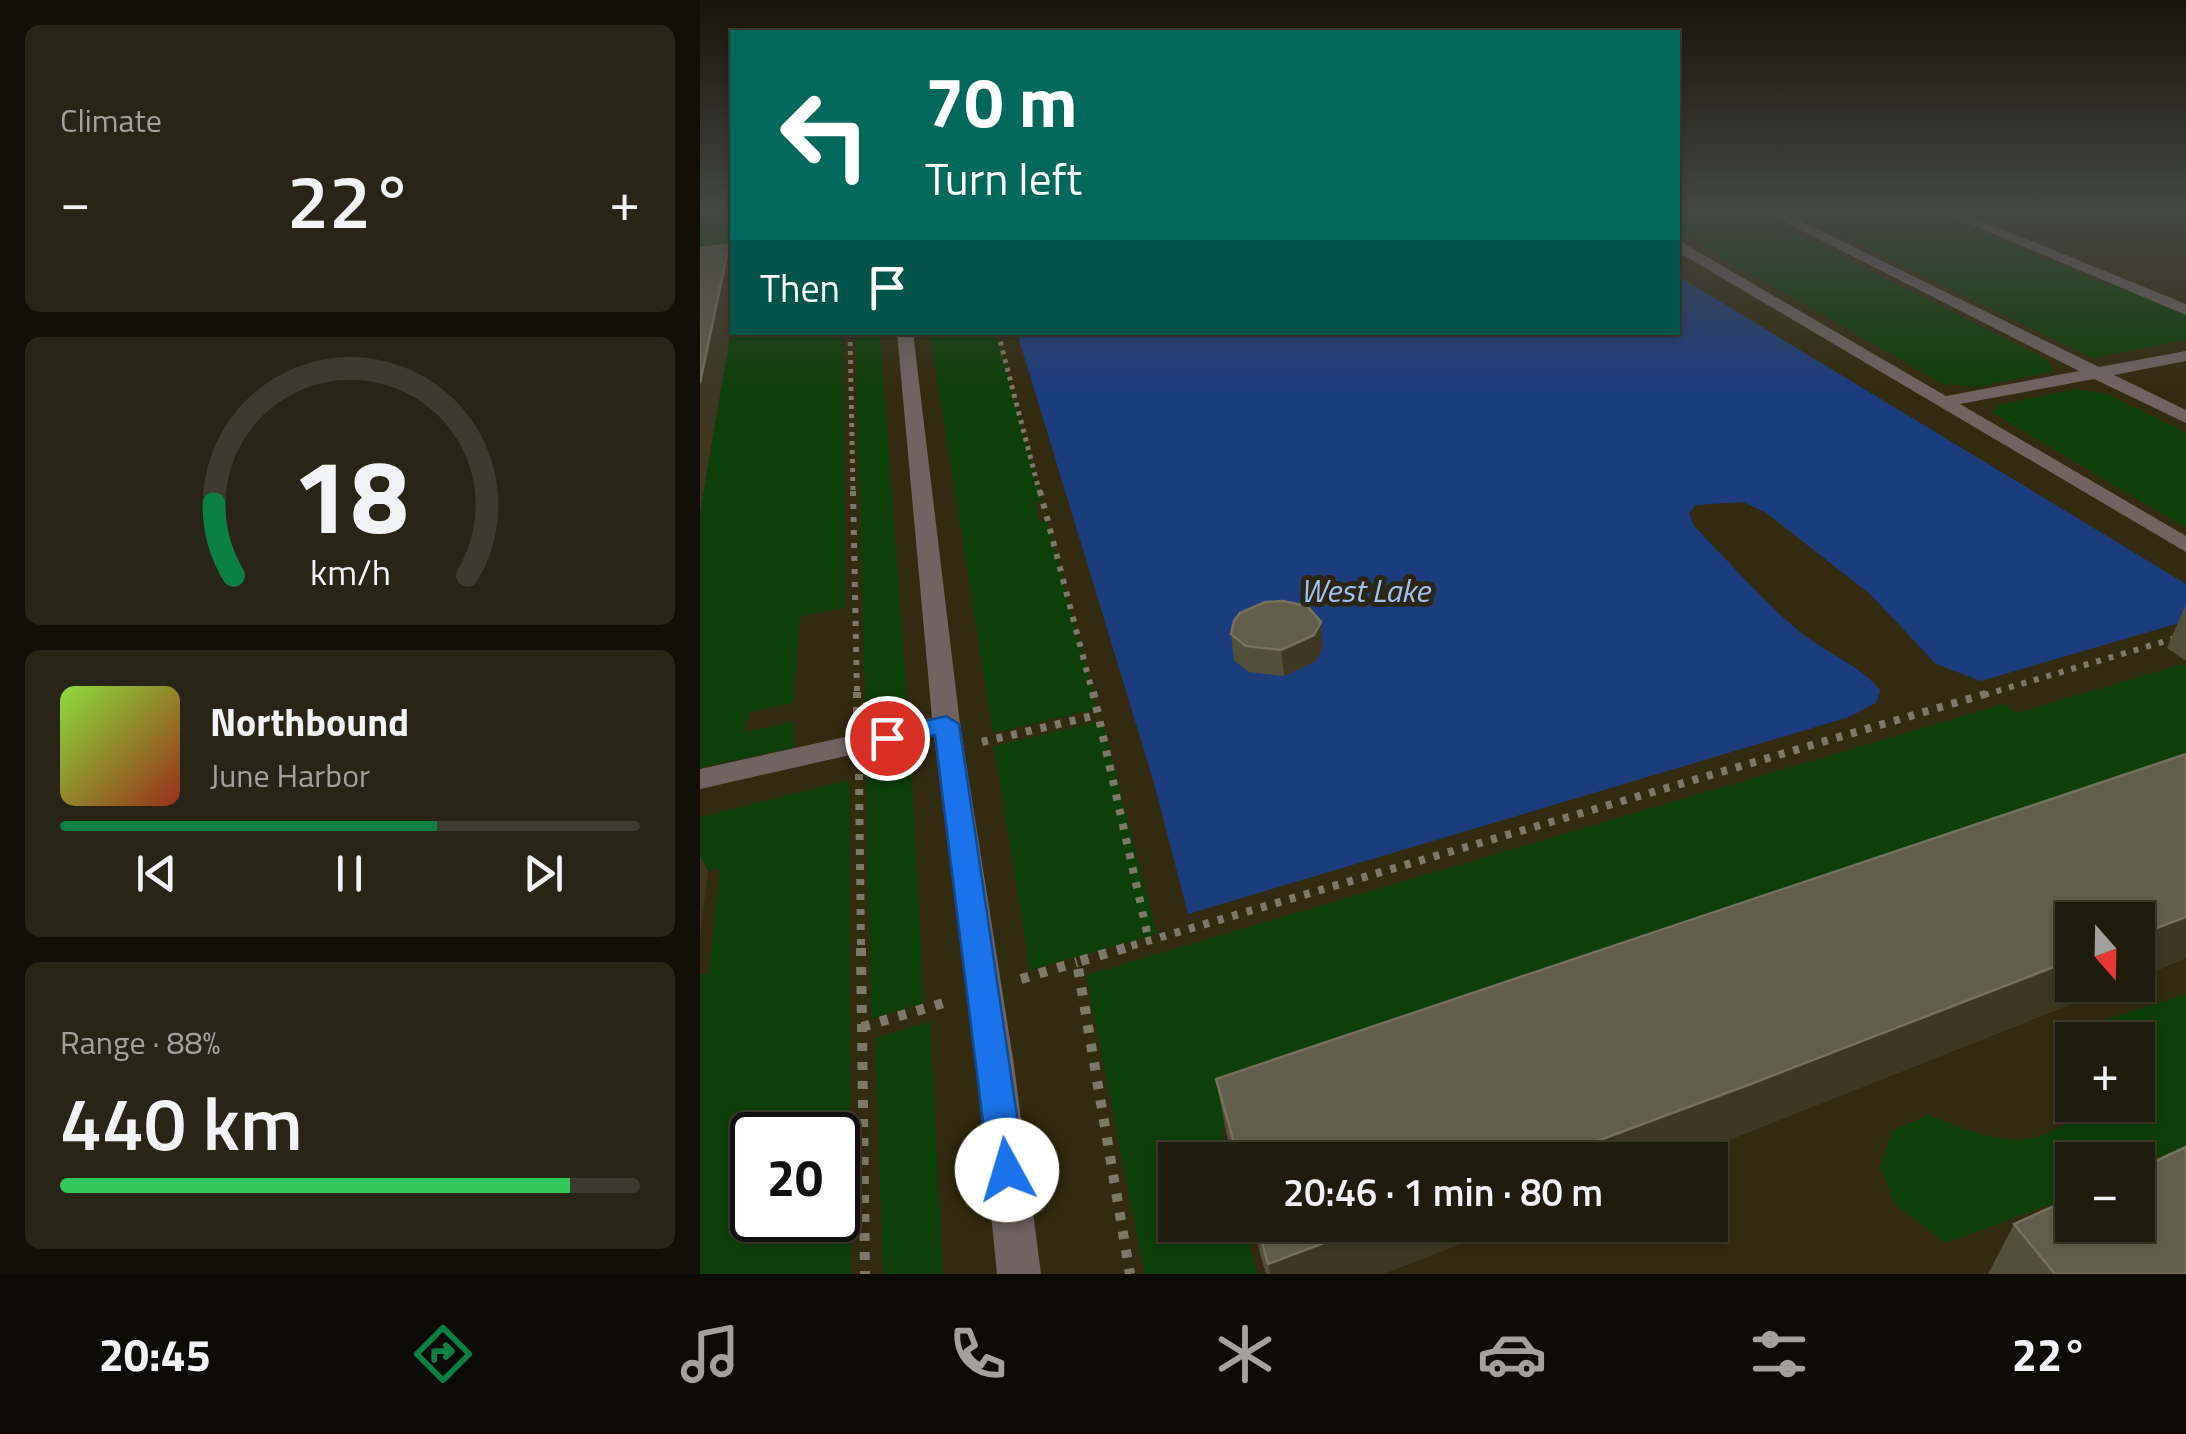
<!DOCTYPE html>
<html lang="en">
<head>
<meta charset="utf-8">
<style>
	:root { --surface:#201c0d; --page:#282516; --text:#f1f3f6; --muted:#a2a19d; --line:#3d3a2e; --accent:#0b8043 }
	body { margin:0; font-family:"Titillium Web",sans-serif; background:var(--page); color:var(--text); height:100vh; display:flex; flex-direction:column; font-size:38px; white-space:nowrap }
	* { box-sizing:border-box; margin:0 }
	p { font-size:32px; color:var(--muted) }
	.icon { flex:none; width:55px; height:55px; fill:none; stroke:currentColor; stroke-width:2; stroke-linecap:round; stroke-linejoin:round }
	.map { position:relative; flex:1; overflow:hidden }
	.drawer { display:flex; flex-direction:column; gap:25px; padding:25px; background:#120f07; width:700px }
	.drawer>* { flex:none }
	.banner { position:absolute; left:30px; top:30px; width:950px; height:305px; border-radius:0px; box-shadow:0 2px 8px #0004,0 0 0 2px var(--line); background:#00695c; color:#fff; overflow:hidden }
	.needle { width:65px; rotate:160deg }
	.fabs { position:absolute; left:1355px; top:902px; display:grid; gap:20px }
	.fabs a { display:grid; place-items:center; width:100px; height:100px; border-radius:0px; background:var(--surface); box-shadow:0 2px 8px #0004,0 0 0 2px var(--line); font-size:50px }
	.speed { position:absolute; left:30px; top:1112px; display:flex; gap:20px; font-size:50px; font-weight:700; text-align:center }
	.speed>* { display:grid; place-content:center; width:130px; height:130px; border-radius:50%; background:var(--surface); box-shadow:0 2px 8px #0004,0 0 0 2px var(--line); line-height:1 }
	.speed .limit { border:5px solid #111; border-radius:15px; background:#fff; color:#111 }
	.pin { position:absolute; display:grid; place-items:center; width:85px; height:85px; color:#fff; margin:-42px; border:5px solid #fff; border-radius:50%; box-shadow:0 2px 10px #0007 }
	.me { position:absolute; width:110px; margin:-55px; rotate:354deg; stroke-linejoin:round; filter:drop-shadow(0 0 8px #0008) }
	.turn { display:flex; align-items:center; gap:35px; height:210px; padding:0 30px; font-size:45px }
	.turn .icon { width:130px; height:130px; stroke-width:2.5 }
	.turn b { display:block; font-size:70px; line-height:85px }
	.then { display:flex; align-items:center; height:95px; padding:0 30px; background:#0003; gap:20px; font-size:38px }
	.big { font-size:75px; font-weight:600; line-height:1.1 }
	.drawer .card { flex:1; display:flex; flex-direction:column; justify-content:center; gap:15px; min-width:0; padding:0 35px; border-radius:15px; background:var(--page) }
	.drawer .dial { align-items:center; gap:0 }
	.dial svg { height:260px; overflow:visible; fill:none; stroke:var(--line); stroke-width:7; stroke-linecap:round; text-anchor:middle }
	.dial text { fill:var(--text); stroke:none }
	.song { display:flex; align-items:center; gap:30px }
	.cover { width:120px; height:120px; border-radius:15px; background:linear-gradient(135deg,hsl(90 70% 55%),hsl(10 70% 35%)) }
	.played { height:10px; border-radius:5px; background:linear-gradient(90deg,var(--accent) 65%,var(--line) 65%) }
	.keys { display:flex; justify-content:space-around; direction:ltr }
	.heat { display:flex; justify-content:space-between; align-items:center; font-size:55px; direction:ltr }
	.charge { height:15px; border-radius:8px; background:linear-gradient(90deg,#34c759 88%,var(--line) 0) }
	.trip { position:absolute; left:458px; top:1142px; width:570px; height:100px; border-radius:0px; background:var(--surface); box-shadow:0 2px 8px #0004,0 0 0 2px var(--line); font-weight:600; line-height:100px; text-align:center }
	.menu { display:flex; height:160px; justify-content:space-around; align-items:center; background:#0d0b05; color:var(--muted) }
	.menu .icon { width:70px; height:70px }
	.menu .current { color:var(--accent) }
	.menu b { font-size:45px; color:var(--text) }
	main { display:flex; flex:1; min-height:0 }
	.map>svg:first-child { display:block }
	.built { fill:#332b0f; fill-rule:evenodd }
	.green { fill:#0d3f08; fill-rule:evenodd }
	.water { fill:#1c3d7d }
	.lines { fill:none; stroke-linecap:round; stroke-linejoin:round }
	.path-far4 { stroke:#7d7968; stroke-width:4; stroke-dasharray:2.5 5; stroke-linecap:butt }
	.path-far3 { stroke:#7d7968; stroke-width:5; stroke-dasharray:4 5; stroke-linecap:butt }
	.path-far2 { stroke:#7d7968; stroke-width:6; stroke-dasharray:5 8; stroke-linecap:butt }
	.path-far1 { stroke:#7d7968; stroke-width:8; stroke-dasharray:6 9; stroke-linecap:butt }
	.path { stroke:#7d7968; stroke-width:10; stroke-dasharray:8 11; stroke-linecap:butt }
	.minor { fill:#706461; fill-rule:evenodd }
	.wall { fill:#544f39 }
	.shaded-wall { fill:#3e3822 }
	.building { fill:#635e49; stroke:#76715e; stroke-width:2.5 }
	.route { fill:#1a73e8; stroke:#114b97; stroke-width:2.5 }
	.labels { text-anchor:middle; stroke-width:10; stroke-linejoin:round; paint-order:stroke }
	.water-label { font-size:32px; font-style:italic; fill:#a1c0f8; stroke:#2b2611 }
</style>
</head>
<body>
<main>
<section class="drawer">
<div class="card"><p>Climate</p>
<div class="heat"><a>−</a><b class="big">22°</b><a>+</a></div>
</div>
<div class="card dial"><svg viewBox="0 0 100 80">
<path d="M14 69A42 42 0 1 1 86 69"/>
<path d="M14 69A42 42 0 0 1 8 47" stroke="#0b8043"/>
<text x="50" y="56" font-size="32" font-weight="700">18</text>
<text x="50" y="72" font-size="11">km/h</text>
</svg></div>
<div class="card">
<div class="song"><i class="cover"></i><div><b>Northbound</b><p>June Harbor</p></div></div>
<div class="played"></div>
<div class="keys"><svg class="icon" aria-label="previous" viewBox="0 0 24 24"><path d="M18 5L8 12l10 7zM5 5v14"/></svg><svg class="icon" aria-label="pause" viewBox="0 0 24 24"><path d="M8 5v14M16 5v14"/></svg><svg class="icon" aria-label="next" viewBox="0 0 24 24"><path d="M6 5l10 7-10 7zM19 5v14"/></svg></div>
</div>
<div class="card"><p>Range · 88%</p><b class="big">440 km</b><div class="charge"></div></div>
</section>
<div class="map">
<svg width="1486" height="1274" viewBox="0 0 1486 1274">
	<rect width="100%" height="100%" fill="#2b2611"/>
	<path class="built" d="M0,210h32v122h946v-122h508v1064h-1486zM1372,920h66v65h-66zM1372,1040h66v65h-66zM52,1135h86v85h-86zM475,1160h535v65h-535zM1372,1160h66v65h-66z"/>
	<path class="green" d="M0,210h32v35l-32,3z
		M978,210h71l299,150 6,11 -76,16 -35,-3 -265,-152z
		M1089,210h141l174,74 31,3 51,22v31l-94,18z
		M32,300v32l111,1 2,275 -45,8 -7,87 -44,9 -4,20 49,-10 1,25 -95,21v-255l32,-186z
		M155,333h25l27,367 -16,19 -25,14z
		M230,333h66l46,169 -7,2 4,18 8,-1 50,188 -104,24z
		M1376,389l31,5 79,39v95l-193,-115 4,-8z
		M1483,664l3,3v129l-965,332 8,32h-54v65h70l12,49h-112l-59,-299 918,-271 13,9z
		M402,721l55,213 -127,36 -36,-224z
		M211,767l13,236 -53,16 -5,-241z
		M149,780l2,494h-151v-299l9,-3 11,-104 -20,4v-55zM52,1135h86v85h-86z
		M1486,994v158l-48,23v-15h-66v37l-126,46 -51,-39 -15,-37 12,-36 36,-16c33,12 78,34 114,20 43,-17 44,-30 96,-30v-65h-61l30,-21z
		M230,1022l13,252h-60l-8,-236z"/>
	<path class="water" d="M978,276l508,308v37l-205,60 -45,-17 -66,-70 -105,-82 -22,-10 -47,3 -7,8 5,13c35,35 67,74 105,105 26,22 60,33 81,59l-4,13 -27,14 -661,197 -34,-131 -137,-450 661,-1z"/>
	<g class="lines">
		<path class="path-far4" d="M298,332l1,4"/>
		<path class="path-far3" d="M150,333l3,161
			M298,333l42,161"/>
		<path class="path-far2" d="M153,491l4,204
			M340,491l53,204
			M1284,695l202,-60"/>
		<path class="path-far1" d="M157,692v24
			M393,692l56,249
			M282,742l115,-27
			M159,774l2,176
			M417,950l875,-258"/>
		<path class="path" d="M161,948l4,326
			M425,948l-48,14 53,312
			M321,979l56,-17
			M162,1027l85,-25"/>
		<path class="minor" d="M1061,210h17l321,157 87,-16v10l-72,14 72,35v13l-92,-44 -134,25 226,132v16l-508,-300v-10l5,1 263,153 133,-25z
			M1237,210h18l231,94v11z
			M197,332h16l47,392 54,341 27,209h-44l-21,-209 -42,-329 -234,53v-20l232,-51z"/>
	</g>
	<path class="wall" d="M1486,604v57l-19,-13z
		M531,634l92,14 -7,13 -32,15 -35,-4 -15,-12z
		M1486,754v204l-48,20v-58h-66v65h47l-441,175h-444l-8,-28 -10,-53z
		M1314,1224l172,50h-198z
		M552,1225h257l-127,49h-116z"/>
	<path class="shaded-wall" d="M29,245l3,11v69l-32,188v-130z
		M621,622l2,26 -7,13 -32,15 -3,-26z
		M0,856l8,15 -8,65z
		M1486,917v41l-48,20v-43z
		M1372,960v25h47l-441,175h-132z
		M672,1225h137l-127,49h-112l-2,-10z"/>
	<path class="building" d="M29,245l-29,138v-135z
		M583,601l24,5 14,16 -7,13 -33,15 -35,-4 -15,-12 3,-13 6,-8 25,-11z
		M1486,754v163l-48,18v-15h-66v40l-316,122 -210,78h-307l-23,-81z
		M1486,1147v127h-131l-41,-50 58,-26v27h66v-56z
		M557,1225h115l-104,39z"/>
	<linearGradient id="sky" x2="0" y2="1"><stop stop-color="#181509"/><stop offset="0.54" stop-color="#444743"/><stop offset="1" stop-color="#444743" stop-opacity="0"/></linearGradient>
	<rect width="1486" height="389" fill="url(#sky)"/>
	<path class="route" d="M246,716l13,8 66,446 -5,12 -13,5 -13,-5 -5,-12 -54,-435 -48,11 -13,-8 4,-6z"/>
	<g class="labels">
		<g class="water-label">
			<text x="665" y="602">West Lake</text>
		</g>
	</g>
</svg>
<div class="fabs">
<a><svg class="needle" viewBox="-14 -14 28 28"><path d="M0-13l5 13h-10z" fill="#e53935"/><path d="M0 13l5-13h-10z" fill="#a2a19d"/></svg></a>
<a>+</a>
<a>−</a>
</div>
<div class="speed"><div class="limit">20</div></div>
<div class="pin" style="left:187px;top:738px;background:#d93025"><svg class="icon" aria-label="arrive" viewBox="0 0 24 24"><path d="M6 21V4h12l-3 4 3 4H6"/></svg></div>
<svg class="me" style="left:307px;top:1170px" viewBox="-20 -20 40 40"><circle r="19" fill="#fff"/><path d="M0-13L10 11 0 6-10 11z" fill="#1a73e8"/></svg>
<div class="trip">20:46 · 1 min · 80 m</div>
<div class="banner">
<div class="turn"><svg class="icon" aria-label="left" viewBox="0 0 24 24"><path d="M17 20v-9H6M10 6l-5 5 5 5"/></svg><div><b>70 m</b>Turn left</div></div>
<div class="then">Then<svg class="icon" aria-label="arrive" viewBox="0 0 24 24"><path d="M6 21V4h12l-3 4 3 4H6"/></svg></div>
</div>
</div>
</main>
<nav class="menu">
<b>20:45</b>
<svg class="icon current" aria-label="directions" viewBox="0 0 24 24"><path d="M12 3l9 9-9 9-9-9zM9 14v-3h6M13 9l2 2-2 2"/></svg>
<svg class="icon" aria-label="music" viewBox="0 0 24 24"><path d="M9 18V5l10-2v13"/><circle cx="6" cy="18" r="3"/><circle cx="16" cy="16" r="3"/></svg>
<svg class="icon" aria-label="phone" viewBox="0 0 24 24"><path d="M5 4h4l2 5-3 2q2 4 5 5l2-3 5 2v4C11 20 4 13 5 4z"/></svg>
<svg class="icon" aria-label="climate" viewBox="0 0 24 24"><path d="M12 3v18M4 7l16 10M4 17L20 7"/></svg>
<svg class="icon" aria-label="car" viewBox="0 0 24 24"><path d="M5 17H2v-5l4-1 3-4h7l3 4 3 1v5h-3M9 17h6M6 11h13"/><circle cx="7" cy="17" r="2"/><circle cx="17" cy="17" r="2"/></svg>
<svg class="icon" aria-label="filters" viewBox="0 0 24 24"><path d="M4 7h16M4 17h16"/><circle cx="9" cy="7" r="2"/><circle cx="15" cy="17" r="2"/></svg>
<b>22°</b>
</nav>
</body>
</html>
